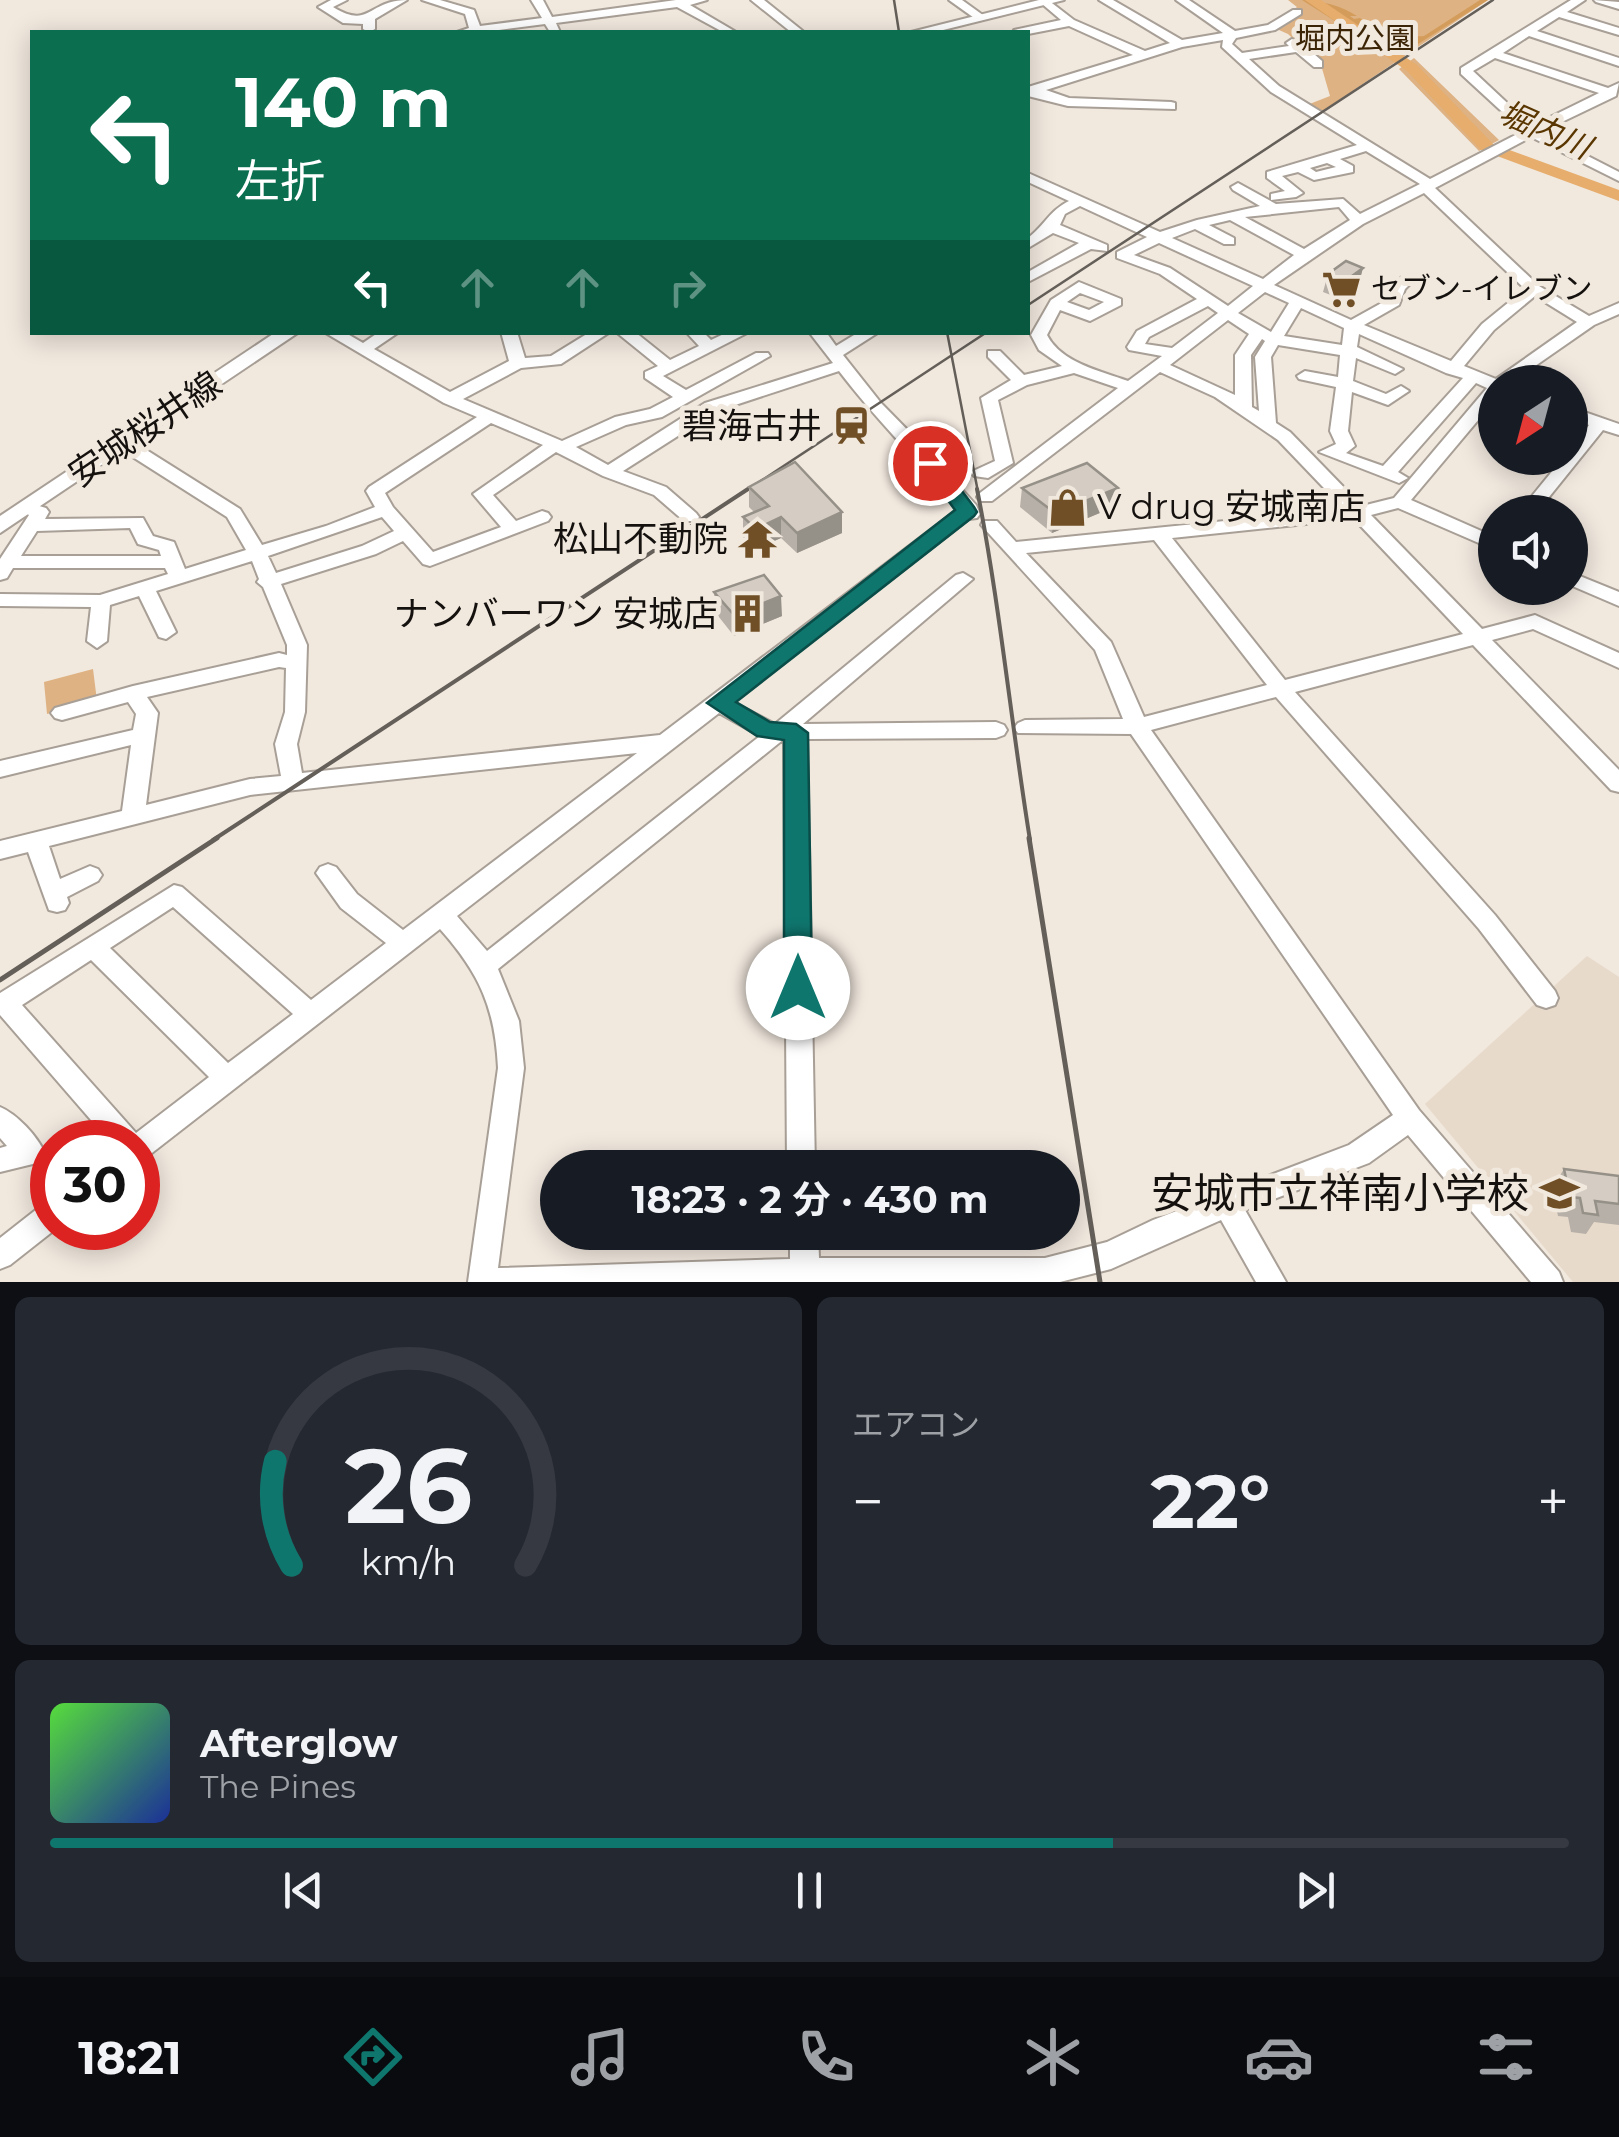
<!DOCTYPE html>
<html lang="ja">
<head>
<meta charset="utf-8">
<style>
	:root { --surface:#171b24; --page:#242831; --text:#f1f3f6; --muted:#9ea1a6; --line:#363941; --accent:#0f766e }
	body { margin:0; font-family:Montserrat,"Noto Sans JP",sans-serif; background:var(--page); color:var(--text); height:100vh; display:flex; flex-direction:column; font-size:38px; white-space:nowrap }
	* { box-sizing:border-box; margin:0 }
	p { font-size:32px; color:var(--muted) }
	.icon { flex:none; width:55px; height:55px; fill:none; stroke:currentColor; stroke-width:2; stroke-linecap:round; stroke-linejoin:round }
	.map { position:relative; height:1282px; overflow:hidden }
	.sheet { display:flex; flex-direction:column; gap:15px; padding:15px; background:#0d0f14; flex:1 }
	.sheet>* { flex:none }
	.hud { position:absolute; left:30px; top:30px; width:1000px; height:305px; border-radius:0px; box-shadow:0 5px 25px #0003; background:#0b6e4f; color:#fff; overflow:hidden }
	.needle { width:65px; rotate:216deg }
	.tools { position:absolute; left:1478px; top:365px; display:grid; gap:20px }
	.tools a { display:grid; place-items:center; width:110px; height:110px; border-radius:50%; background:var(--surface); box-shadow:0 5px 25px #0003; font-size:50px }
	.speed { position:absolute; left:30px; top:1120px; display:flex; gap:20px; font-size:50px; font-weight:700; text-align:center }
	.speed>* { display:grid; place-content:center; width:130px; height:130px; border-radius:50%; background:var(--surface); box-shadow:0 5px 25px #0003; line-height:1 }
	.speed .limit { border:15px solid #d22; background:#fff; color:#111 }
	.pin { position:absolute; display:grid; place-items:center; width:85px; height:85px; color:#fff; margin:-42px; border:5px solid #fff; border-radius:50%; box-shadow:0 2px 10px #0007 }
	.me { position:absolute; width:110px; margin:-55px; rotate:0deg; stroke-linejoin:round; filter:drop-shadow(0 0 8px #0008) }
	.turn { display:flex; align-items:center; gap:35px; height:210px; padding:0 40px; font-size:45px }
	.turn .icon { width:130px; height:130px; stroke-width:2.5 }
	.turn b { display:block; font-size:70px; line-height:85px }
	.lanes { display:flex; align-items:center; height:95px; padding:0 40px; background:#0003; justify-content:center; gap:50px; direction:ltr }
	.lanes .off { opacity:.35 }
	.big { font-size:75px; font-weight:700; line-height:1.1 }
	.sheet .card { flex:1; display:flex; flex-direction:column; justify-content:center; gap:15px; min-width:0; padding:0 35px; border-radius:15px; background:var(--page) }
	.sheet .dial { align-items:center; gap:0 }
	.dial svg { height:260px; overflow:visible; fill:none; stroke:var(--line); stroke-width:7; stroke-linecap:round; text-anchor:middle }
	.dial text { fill:var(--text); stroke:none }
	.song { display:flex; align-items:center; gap:30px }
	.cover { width:120px; height:120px; border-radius:15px; background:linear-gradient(135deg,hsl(110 70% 55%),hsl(230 70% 35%)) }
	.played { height:10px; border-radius:5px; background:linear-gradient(90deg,var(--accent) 70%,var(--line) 70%) }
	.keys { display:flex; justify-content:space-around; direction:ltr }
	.heat { display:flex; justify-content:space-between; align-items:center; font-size:55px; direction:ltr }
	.sheet .tiles { flex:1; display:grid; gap:15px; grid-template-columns:1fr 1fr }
	.card:last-child { grid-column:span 2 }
	.trip { position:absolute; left:540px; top:1150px; width:540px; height:100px; border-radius:50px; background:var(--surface); box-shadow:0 5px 25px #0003; font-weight:700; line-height:100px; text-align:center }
	.tab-bar { display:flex; height:160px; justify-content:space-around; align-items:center; background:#090b0e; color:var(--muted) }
	.tab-bar .icon { width:70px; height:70px }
	.tab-bar .current { color:var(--accent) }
	.tab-bar b { font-size:45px; color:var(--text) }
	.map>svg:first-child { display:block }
	.built { fill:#e8daca }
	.green { fill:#deb282 }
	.forest { fill:#d49c5b }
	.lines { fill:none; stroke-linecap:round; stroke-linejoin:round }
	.river { fill:#e6ad6c; fill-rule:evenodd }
	.minor-casing { stroke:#a89f96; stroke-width:4 }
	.major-casing { stroke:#a89f96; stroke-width:4 }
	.minor { fill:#fff; fill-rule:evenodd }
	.major { fill:#fff; fill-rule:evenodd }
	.rail-far2 { stroke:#645f59; stroke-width:2.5 }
	.rail-far1 { stroke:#645f59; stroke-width:4 }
	.rail { stroke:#645f59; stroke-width:5 }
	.wall { fill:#b7b0a8 }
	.shaded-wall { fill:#959088 }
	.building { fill:#d5cdc3; stroke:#959088; stroke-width:2.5 }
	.route { fill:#0f766e; stroke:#0a4d48; stroke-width:2.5 }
	.labels { text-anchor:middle; stroke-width:10; stroke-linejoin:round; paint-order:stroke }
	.far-park-label { font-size:30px; fill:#3c2507; stroke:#f1e8de }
	.far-poi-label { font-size:30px; fill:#14110e; stroke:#f1e8de; text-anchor:start }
	.far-water-label { font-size:32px; font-style:italic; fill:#5a3600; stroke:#f1e8de }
	.poi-label { font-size:35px; fill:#14110e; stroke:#f1e8de; text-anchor:end }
	.street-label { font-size:35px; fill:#14110e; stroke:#f1e8de }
	.near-poi-label { font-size:42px; fill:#14110e; stroke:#f1e8de; text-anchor:end }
</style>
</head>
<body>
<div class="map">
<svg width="1619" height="1282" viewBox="0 0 1619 1282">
	<rect width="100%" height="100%" fill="#f1e8de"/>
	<path class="built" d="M1587,956l32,21v305h-46l-148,-178z"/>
	<path class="green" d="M1288,0h200l-167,112 -14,-7 23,-9 -9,-31 -33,-31 -18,-8 27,-19z
		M1414,58l85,82 -20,11 -80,-82z
		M93,669l4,32 -50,13 -3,-32z"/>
	<path class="forest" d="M1302,0c18,0 40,6 55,16h-7l4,3 6,-1 25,19 15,5 11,-6 -23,-5c14,-1 23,7 36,5l56,-36h8l-78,49h-31z"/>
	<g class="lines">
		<path class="river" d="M1305,0h16l96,65 76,79 126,46v11l-138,-51 -74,-79z"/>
		<defs>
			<path id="minor" d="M331,0h16l-14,7c37,23 35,-7 74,-7l-32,19v10l-6,3 -6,-3v-5l-20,-1 -25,-16z
				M422,0h18l34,10 6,16 62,-8 -11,-18h12l9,17 124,-17h31l-17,5 46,27h-13l-46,-25 -121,16 4,9h-10l-5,-8 -61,8h-27l12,-4 -4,-14z
				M751,0h13l40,32h-13z
				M949,0h13l25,18 -10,2z
				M1048,0l26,20 71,31 25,-8 -71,-43h14l69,40 41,-7 -47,-33h13l46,31 33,-6 25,-15h8v4l-26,16 -39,8 -4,6 10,9 47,-7 -3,-3 6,-4 13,7 17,15v6h-8l-18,-15 -47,7 30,27 151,93 93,-48 -62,-57v-6l110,-68h14l-18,12 52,16v7l-60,-18 -22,14 82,27v8l-90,-30 -26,17 105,35 11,-5 -3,13 -75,36 78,40v9l-88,-44 -96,51 104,98 50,30 30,-13v11l-25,11 -82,57h-17v18l-84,100 84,37v13l-97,-42 -27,7 111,114 53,-14 84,38v15l-86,-39 -41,11 127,130v22l-8,-2 -138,-145 -178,47 200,223 60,76 3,7 -3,7 -9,3 -9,-3 -58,-76 -203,-232 -125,33 268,380 140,162 4,10h-32l-123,-147 -39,28 -124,47 41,72h-30l-35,-62 -110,49 -51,13h-592l30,-214c-3,-60 -18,-94 -58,-139l-292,227 -10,3v-17h-28l-110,-127v-22l174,-108 8,2 129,113 75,-57 -45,-35 -25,-35 4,-6 8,-3 8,3 21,27 46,36 234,-177 -387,42 -201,51 11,33 30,-13 8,3 4,6 -4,6 -31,16 2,6 -4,7 -8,2 -8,-2 -21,-58 -28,7v-18l122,-30 9,-66 -131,32v-16l133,-31 3,-16 -8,-12 -66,18 -7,-2 -4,-5 4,-5 78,-22 146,-33 8,2v-10l-24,-58 -6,-5 2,-3 -7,-18 -96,30 20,41 -10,7 -7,-2 -20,-41 -29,9 -3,36 -10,7 -10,-7 4,-34 -91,-1v-12l100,1 68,-21 -3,-6h-152l-6,10 -7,2v-21l29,-44 -12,-7 3,-4 6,-2 20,6 3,4 -4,7 98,-1 10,18 21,6 11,27 61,-19 -19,-33 -110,-70 -3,-4 3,-4h12l111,70 22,36 64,-19 49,-19 -9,-16 3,-4 108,-70 -33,-14 -120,-71h20l19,11 16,-11h20l-25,17 76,43 59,-31 -8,-29h16l8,26 26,-2 39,-24h20l-49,32 -40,4 -58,31 99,42 53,-24 35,-8 23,-12 -28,-19v-6l13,-6 -42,-34h19l35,28 29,-14 -13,-14h17l8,8 17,-8h21l-86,44 23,14 70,-37h12l2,3 -108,61 -36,8 -50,22 32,18 97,-62 128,-40 -24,-31h17l10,14 23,-14h20l-36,23 38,48 55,56 32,8 3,4 -9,5 -15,-3 29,32 4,9 -3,4 -8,1 -236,183 42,22 181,-149 7,-2 10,6 -170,145 193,-2 8,3 3,5 -3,5 -8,3 -189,1 8,429h-28l-3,-429 -286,230 21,52 5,47 -26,200 292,-9v-27h28l1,26h226l62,-16 46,-22 196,-75 44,-30 -262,-381 -113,-1 -4,-5 4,-5 7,-3 98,-1 -28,-69 -114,-125 2,-4h14l19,21 328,-33 -66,-69 -63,-43 -55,-25 -168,129h-12l-3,-4 3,-4 138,-105 -44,-15 -47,12 -29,15 15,63 -25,15 -14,-2 -3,-4 24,-11 -14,-63 30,-18 -23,-23v-6h12l24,24 38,-9 -23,-16 -8,-15 20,-35 28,-18 42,17v6l-31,16 -30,-11 -13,25c14,28 54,36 81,46l34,-25 -33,-6 -2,-3 10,-16 60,-32 -37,-25 -43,-16v-6l30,-15 -67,-31 -15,8 -5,11 47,20v6l-16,-2 -63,33v-10l51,-29 -26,-10 -25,15v-10c17,-13 22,-28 41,-37l-41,-19v-9l132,59 37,-12 63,-14 -27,-16 -2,-3 7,-4 38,21 67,-5 17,15 60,-30 -54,-33 -26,8 13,7v6l-39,8 -16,-8 -16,4 21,17 -7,4 -25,3v-6l14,-3 -18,-13v-6l90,-27 -86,-53 -49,-45 1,-7 -41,7 -136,43 23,8 102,4 4,1v6l-107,-3 -40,-10v-9l105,-32 -64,-29 -41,8 -15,-2 1,-2 47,-10 -20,-17zM1495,58l104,35 -67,33 -59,-55zM1327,163l9,4 -20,5 -6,-4zM1424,193l101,96 -43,35 -31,37 -87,-36 35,-20 6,-16 9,-9 -2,-3h-10l-12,10 -3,13 -36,20 -77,-35 89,-61zM1339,207l11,13 -46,29 -59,-32zM1230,220l64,35 -31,24 -91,-41 23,-9 29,15h10v-6l-25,-13zM1159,243l94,43 -25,20 -58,-38 -36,-13zM1265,292l24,11 -18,29 -33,-19zM1080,293l24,9 -15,8 -22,-8zM1535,296l42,26 -81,57 -32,-13 30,-36zM1208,306l10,7 -46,35 -27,-4 4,-7zM1301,308l43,20 -2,17 -58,-9zM1228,320l21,14 -14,21v40l-65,-30zM1359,334l87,39 17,5 -80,88 -37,-13 9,-7 -7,-15 4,-39 36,13 21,-14 -8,-5 -15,8 -33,-13 3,-23 39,16 8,-5 -46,-22zM1262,339l3,2 -10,16 4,54 -7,-4 -1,-52zM1278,345l62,10 -2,22 -33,-6 -8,5 2,3 37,8 -6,44 6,13 -17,8 80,31 9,-5 -10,-6 78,-89 11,5 -93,110 -32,8 -72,-74 -14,-9 -5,-66zM839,371c37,49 81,91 119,138l-298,226 -358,38 -5,-29 8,-32 2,-67 -26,-61 95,-30 27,-13 20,23 7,2 118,-45 3,-4 -3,-4 -6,-2 -26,10 -23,-26 63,-43 47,24 51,19 30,26h12l3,-4 -3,-4 -30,-26 -43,-16 94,-60zM491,423l52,22 -70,49 28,33 -68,25 -40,-45 -8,-14zM382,517l12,14 -32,15 -86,27 -8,-17zM1354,519l109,115 -178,46 -113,-142zM130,528l8,16 21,6 2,6h-140l16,-25zM1154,540l113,145 -123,32 -33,-75 -85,-89zM279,667l7,1 -1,44 -10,32 6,32 -31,3 -104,26 12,-92 -11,-16zM719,713l41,23 -273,215 -30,-35zM173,907l120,107 -65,49 -118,-115zM91,960l118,117 -73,56 -114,-128z
				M1594,0l25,2v7l-23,-7z
				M1570,407l49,17v11l-16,-5 -66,82h-18l44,-54h7v-9l19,-24 -19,-7z
				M1570,572l49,20v14l-49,-21z
				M0,1107c17,7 37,29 45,46l-4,9 -41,10v-24l7,-2 -7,-8z
				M52,1201v27h5l-47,37 -10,4v-31l42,-33z"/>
			<path id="major" d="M1039,0h25l-129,32h-24z
				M276,332h23l-299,201v-17z"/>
		</defs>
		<use href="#minor" class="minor-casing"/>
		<use href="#major" class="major-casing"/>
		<use href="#minor" class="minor"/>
		<use href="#major" class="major"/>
		<path class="rail-far2" d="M894,0l5,32
			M1028,305l465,-305
			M947,332l31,160
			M744,492l243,-160"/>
		<path class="rail-far1" d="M977,489c23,116 34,234 53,351
			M213,840l535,-351"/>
		<path class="rail" d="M1029,838l71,444
			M0,980l217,-142"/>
	</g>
	<path class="wall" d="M1363,268l-5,18 -17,13 -18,-7 5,-18z
		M749,487l93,25v21l-45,20 -16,-15 -25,11 -13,-12v-20l11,-5 -5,-5z
		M1022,488l92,19 -62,26 -32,-26z
		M714,592l68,24 -48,20 -19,-24z
		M1564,1169l55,7v49l-25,-3 -8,12 -15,-2 -3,-15 -10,-1 -6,-28z"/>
	<path class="shaded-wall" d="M1363,268l-5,18 -17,13 4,-18z
		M1118,488l-4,19 -62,26 3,-20z
		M842,512v21l-45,20v-20z
		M781,517v21l-25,11v-20z
		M781,596l1,20 -48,20v-21z"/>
	<path class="building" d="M1346,261l17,7 -18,13 -17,-7z
		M795,462l47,50 -45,21 -16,-16 -25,12 -13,-12 26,-11 -20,-19z
		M1087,463l31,25 -63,25 -33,-25z
		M764,575l17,21 -47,19 -20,-23z
		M1564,1169l55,7v28l-24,-3 3,14 -15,-2 -3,-15 -10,-1z"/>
	<path class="route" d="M930,457l8,2 36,48 3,5 -3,4 -238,186 34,20 26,2 12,9 4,255 -4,9 -10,3 -10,-3 -4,-9v-248l-27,-4 -50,-33 248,-193 -34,-47z"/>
	<defs>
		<symbol id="supermarket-bare" viewBox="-9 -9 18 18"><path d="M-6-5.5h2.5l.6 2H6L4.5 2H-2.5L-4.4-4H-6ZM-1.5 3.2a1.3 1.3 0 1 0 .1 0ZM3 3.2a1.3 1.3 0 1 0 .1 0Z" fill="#704f26" stroke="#f1e8de" stroke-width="2.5" paint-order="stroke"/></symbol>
		<symbol id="station-bare" viewBox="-9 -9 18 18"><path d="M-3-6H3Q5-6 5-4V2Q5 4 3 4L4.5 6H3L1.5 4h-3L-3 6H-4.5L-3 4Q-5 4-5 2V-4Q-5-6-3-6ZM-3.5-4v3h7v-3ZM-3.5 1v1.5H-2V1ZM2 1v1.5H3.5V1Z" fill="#704f26" stroke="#f1e8de" stroke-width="2.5" paint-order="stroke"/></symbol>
		<symbol id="shop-bare" viewBox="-9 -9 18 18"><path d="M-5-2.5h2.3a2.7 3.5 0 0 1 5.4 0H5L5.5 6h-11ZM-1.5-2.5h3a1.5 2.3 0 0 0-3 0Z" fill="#704f26" stroke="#f1e8de" stroke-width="2.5" paint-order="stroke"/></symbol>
		<symbol id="temple-bare" viewBox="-9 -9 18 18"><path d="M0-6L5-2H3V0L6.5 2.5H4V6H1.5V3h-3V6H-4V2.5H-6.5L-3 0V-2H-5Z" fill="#704f26" stroke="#f1e8de" stroke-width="2.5" paint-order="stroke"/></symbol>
		<symbol id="building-bare" viewBox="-9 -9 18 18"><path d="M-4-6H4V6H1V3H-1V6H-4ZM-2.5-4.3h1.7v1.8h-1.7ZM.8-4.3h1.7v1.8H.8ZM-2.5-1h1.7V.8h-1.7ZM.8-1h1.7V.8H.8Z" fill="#704f26" stroke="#f1e8de" stroke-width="2.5" paint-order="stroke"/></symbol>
		<symbol id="school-bare" viewBox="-9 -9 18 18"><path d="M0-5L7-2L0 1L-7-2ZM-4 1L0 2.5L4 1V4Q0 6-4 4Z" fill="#704f26" stroke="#f1e8de" stroke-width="2.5" paint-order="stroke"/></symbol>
	</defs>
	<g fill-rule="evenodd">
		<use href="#supermarket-bare" x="1314" y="262" width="55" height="55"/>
		<use href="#station-bare" x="824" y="398" width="55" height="55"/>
		<use href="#shop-bare" x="1040" y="480" width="55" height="55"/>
		<use href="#temple-bare" x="730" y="512" width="55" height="55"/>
		<use href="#building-bare" x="720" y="586" width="55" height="55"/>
		<use href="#school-bare" x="1532" y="1166" width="55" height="55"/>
	</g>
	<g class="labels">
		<g class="far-park-label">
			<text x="1355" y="49">堀内公園</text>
		</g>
		<g class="far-poi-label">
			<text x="1371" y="299">セブン-イレブン</text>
		</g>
		<g class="far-water-label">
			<text transform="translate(1545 130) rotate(24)" y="11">堀内川</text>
		</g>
		<g class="poi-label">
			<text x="822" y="438">碧海古井</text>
			<text x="1097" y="519" text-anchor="start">V drug 安城南店</text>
			<text x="728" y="551">松山不動院</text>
			<text x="718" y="626">ナンバーワン 安城店</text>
		</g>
		<g class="street-label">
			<text transform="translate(145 429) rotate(-34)" y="12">安城桜井線</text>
		</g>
		<g class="near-poi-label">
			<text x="1529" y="1208">安城市立祥南小学校</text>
		</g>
	</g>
</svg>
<div class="tools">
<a><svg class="needle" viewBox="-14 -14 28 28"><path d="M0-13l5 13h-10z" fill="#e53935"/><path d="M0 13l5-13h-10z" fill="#9ea1a6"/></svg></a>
<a><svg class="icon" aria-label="sound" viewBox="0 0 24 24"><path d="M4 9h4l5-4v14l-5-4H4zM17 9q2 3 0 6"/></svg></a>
</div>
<div class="speed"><div class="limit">30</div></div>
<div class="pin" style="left:930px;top:463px;background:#d93025"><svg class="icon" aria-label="arrive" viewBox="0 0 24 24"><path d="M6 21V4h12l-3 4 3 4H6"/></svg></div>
<svg class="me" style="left:798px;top:988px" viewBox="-20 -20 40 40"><circle r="19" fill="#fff"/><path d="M0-13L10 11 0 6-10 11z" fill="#0f766e"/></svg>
<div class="trip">18:23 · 2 分 · 430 m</div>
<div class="hud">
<div class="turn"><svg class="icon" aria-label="left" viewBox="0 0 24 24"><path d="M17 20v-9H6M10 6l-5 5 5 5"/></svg><div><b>140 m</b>左折</div></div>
<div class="lanes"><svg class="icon" aria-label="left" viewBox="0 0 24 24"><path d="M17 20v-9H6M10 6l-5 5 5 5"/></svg><svg class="icon off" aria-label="ahead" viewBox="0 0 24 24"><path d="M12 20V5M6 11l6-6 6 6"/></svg><svg class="icon off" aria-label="ahead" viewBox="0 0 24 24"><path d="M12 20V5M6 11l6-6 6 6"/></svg><svg class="icon off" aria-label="right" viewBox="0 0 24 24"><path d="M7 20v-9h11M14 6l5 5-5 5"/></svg></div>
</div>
</div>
<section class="sheet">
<div class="tiles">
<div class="card dial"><svg viewBox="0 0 100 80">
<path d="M14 69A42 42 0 1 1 86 69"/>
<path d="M14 69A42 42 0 0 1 9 37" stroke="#0f766e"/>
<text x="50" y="56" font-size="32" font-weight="700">26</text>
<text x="50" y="72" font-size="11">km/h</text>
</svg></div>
<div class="card"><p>エアコン</p>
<div class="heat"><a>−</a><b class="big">22°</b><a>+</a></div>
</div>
<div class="card">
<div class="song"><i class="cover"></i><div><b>Afterglow</b><p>The Pines</p></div></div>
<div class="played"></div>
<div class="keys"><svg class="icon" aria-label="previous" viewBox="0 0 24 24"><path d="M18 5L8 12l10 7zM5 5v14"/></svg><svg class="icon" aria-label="pause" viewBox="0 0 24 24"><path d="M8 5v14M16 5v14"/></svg><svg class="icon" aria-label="next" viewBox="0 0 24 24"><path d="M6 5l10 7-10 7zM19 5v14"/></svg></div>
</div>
</div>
</section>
<nav class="tab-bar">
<b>18:21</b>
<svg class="icon current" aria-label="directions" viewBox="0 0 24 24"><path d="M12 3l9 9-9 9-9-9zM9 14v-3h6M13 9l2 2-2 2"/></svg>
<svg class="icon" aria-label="music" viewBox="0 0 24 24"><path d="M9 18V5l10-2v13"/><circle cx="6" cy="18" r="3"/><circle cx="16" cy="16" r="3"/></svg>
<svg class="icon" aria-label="phone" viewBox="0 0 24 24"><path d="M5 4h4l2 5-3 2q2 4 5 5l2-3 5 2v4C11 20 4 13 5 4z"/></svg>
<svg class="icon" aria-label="climate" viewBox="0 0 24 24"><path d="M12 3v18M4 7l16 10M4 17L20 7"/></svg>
<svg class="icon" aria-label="car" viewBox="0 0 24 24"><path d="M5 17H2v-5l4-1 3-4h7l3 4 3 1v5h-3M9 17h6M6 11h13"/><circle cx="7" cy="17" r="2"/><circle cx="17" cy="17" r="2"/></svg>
<svg class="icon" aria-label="filters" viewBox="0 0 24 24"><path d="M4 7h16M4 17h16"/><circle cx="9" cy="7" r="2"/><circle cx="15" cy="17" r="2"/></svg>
</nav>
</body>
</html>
